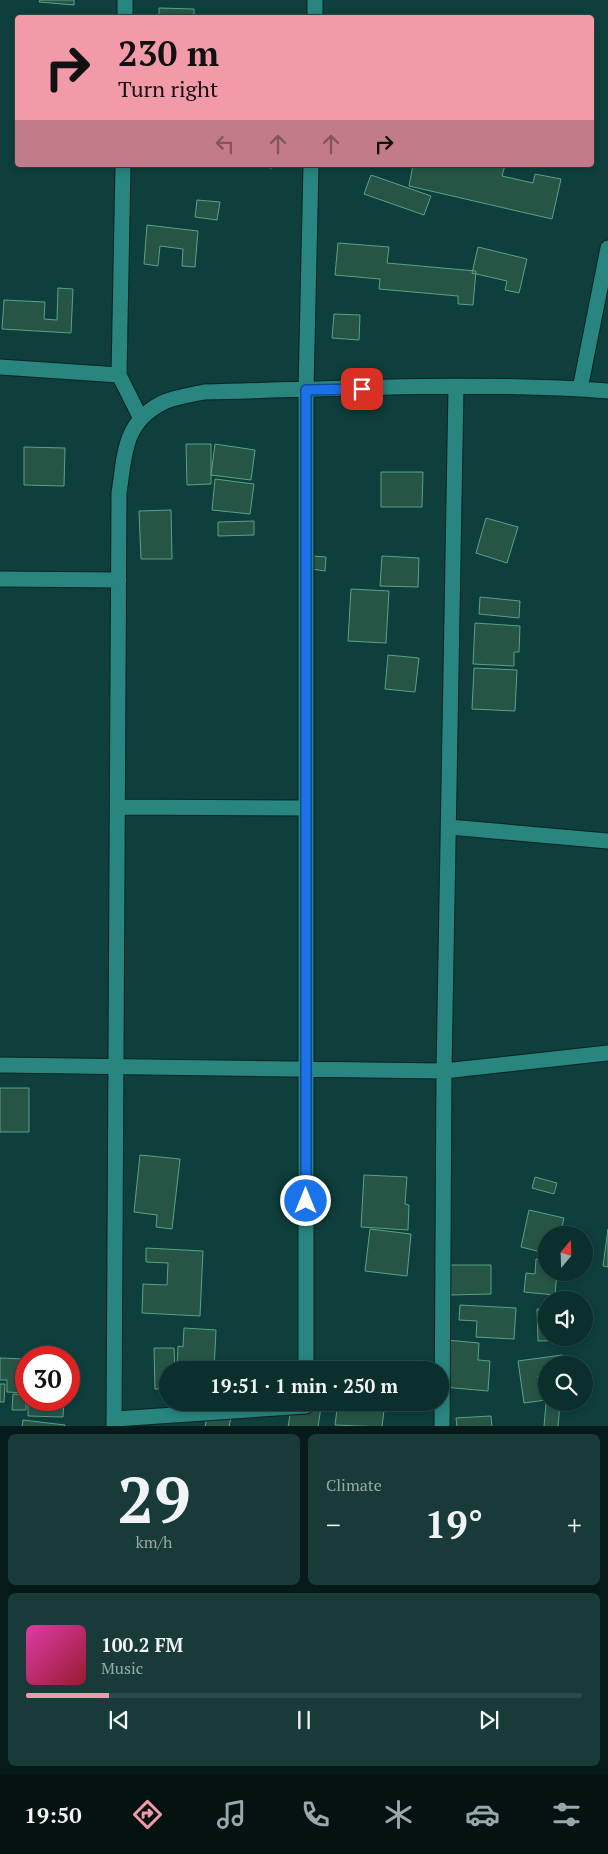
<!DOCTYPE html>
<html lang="en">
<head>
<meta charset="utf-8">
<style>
	:root { --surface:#0a2f2d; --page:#183b39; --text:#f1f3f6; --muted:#99a9aa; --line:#2a4a49; --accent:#f39aa9 }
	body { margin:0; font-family:"PT Serif",serif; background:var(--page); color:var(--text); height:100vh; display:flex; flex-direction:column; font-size:19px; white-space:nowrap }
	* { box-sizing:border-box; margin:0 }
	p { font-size:16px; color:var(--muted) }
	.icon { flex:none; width:28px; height:28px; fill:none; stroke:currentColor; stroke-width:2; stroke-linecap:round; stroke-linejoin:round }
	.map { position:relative; height:1426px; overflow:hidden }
	.side { display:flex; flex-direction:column; gap:8px; padding:8px; background:#061a19; flex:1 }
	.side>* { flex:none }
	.hud { position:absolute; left:15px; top:15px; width:579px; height:152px; border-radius:5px; box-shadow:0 2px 8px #0003,0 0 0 1px var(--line); background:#f39aa9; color:#111; overflow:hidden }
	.needle { width:32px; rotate:19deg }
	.tools { position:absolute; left:538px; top:1226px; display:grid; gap:10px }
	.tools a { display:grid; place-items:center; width:55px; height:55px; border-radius:50%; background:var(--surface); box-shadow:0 2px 8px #0003,0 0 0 1px var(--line); font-size:25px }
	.speed { position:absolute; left:15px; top:1346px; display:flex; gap:10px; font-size:25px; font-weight:700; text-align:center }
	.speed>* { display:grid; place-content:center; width:65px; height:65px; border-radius:50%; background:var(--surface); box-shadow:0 2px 8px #0003,0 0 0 1px var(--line); line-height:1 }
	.speed .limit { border:8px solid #d22; background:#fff; color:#111 }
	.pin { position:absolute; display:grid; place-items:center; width:42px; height:42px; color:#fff; margin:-21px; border-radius:10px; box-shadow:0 2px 8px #0006 }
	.me { position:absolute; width:55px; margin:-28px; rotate:0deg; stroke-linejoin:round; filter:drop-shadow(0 0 4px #0008) }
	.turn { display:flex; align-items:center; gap:18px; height:105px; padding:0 20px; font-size:22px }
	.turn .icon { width:65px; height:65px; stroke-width:2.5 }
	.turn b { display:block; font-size:35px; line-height:42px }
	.lanes { display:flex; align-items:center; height:48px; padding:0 20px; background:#0003; justify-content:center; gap:25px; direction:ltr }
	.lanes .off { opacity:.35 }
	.big { font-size:38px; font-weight:700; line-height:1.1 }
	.side .tile { flex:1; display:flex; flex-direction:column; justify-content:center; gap:8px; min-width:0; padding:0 18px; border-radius:8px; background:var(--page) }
	.side .dial { align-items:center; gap:0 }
	.dial b { font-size:65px; line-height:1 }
	.song { display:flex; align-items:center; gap:15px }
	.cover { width:60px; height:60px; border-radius:8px; background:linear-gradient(135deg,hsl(320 70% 55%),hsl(350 70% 35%)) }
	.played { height:5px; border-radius:2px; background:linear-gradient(90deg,var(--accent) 15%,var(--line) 15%) }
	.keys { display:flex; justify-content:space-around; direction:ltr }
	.heat { display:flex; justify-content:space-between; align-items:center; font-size:28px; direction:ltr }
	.side .tiles { flex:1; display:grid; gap:8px; grid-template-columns:1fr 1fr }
	.tile:last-child { grid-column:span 2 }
	.trip { position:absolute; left:159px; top:1361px; width:290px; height:50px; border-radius:25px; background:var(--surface); box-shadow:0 2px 8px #0003,0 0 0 1px var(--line); font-weight:700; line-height:50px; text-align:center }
	.dock { display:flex; height:80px; justify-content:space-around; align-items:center; background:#041312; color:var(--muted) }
	.dock .icon { width:35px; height:35px }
	.dock .active { color:var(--accent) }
	.dock b { font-size:22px; color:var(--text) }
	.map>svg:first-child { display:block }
	.building { fill:#275545; stroke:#58a288 }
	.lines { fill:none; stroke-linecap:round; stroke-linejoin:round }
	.minor-casing { stroke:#072321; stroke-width:17 }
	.minor { stroke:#28857f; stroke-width:15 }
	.route-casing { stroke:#114b97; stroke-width:12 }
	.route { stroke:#1a73e8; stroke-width:9 }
</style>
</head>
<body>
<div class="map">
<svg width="608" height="1427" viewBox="0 0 608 1427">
	<rect width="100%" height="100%" fill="#0e3f3c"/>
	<path class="building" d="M40,0h34v5l-35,-3z
		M159,8l35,1v9h-35z
		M247,165h25v3z
		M413,165h92l-3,11 31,7 2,-9 26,5 -9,40 -143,-33z
		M371,175l60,21 -7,19 -60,-21z
		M197,200l23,2 -3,18 -22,-3z
		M147,225l51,6 -3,36 -13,-1 1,-17 -23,-3 -2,20 -14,-2z
		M338,243l51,4 -2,16 89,8 -3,34 -15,-1v-8l-79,-7 1,-10 -45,-4z
		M478,247l49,12 -8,34 -14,-3 2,-9 -35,-8z
		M58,288l15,1 -2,44 -69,-4 2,-29 41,2 -1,17 13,1z
		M334,314l26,1 -1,25 -27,-2z
		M186,444h25v40l-24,1z
		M215,444l40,6 -4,30 -40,-5z
		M24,447l41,1 -1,38 -40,-1z
		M381,472h42l-1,35h-41z
		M215,479l39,5 -4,30 -38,-4z
		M171,510l1,49h-31l-2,-48z
		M486,518l32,9 -11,36 -31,-10z
		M254,521v14l-36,1v-14z
		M313,556l13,1 -1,14 -14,-2z
		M382,556l37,2 -1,29 -38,-1z
		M351,589l38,2 -3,52 -38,-2z
		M480,597l40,4 -1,17 -40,-4z
		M475,623l45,3 -1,26h-5v14l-41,-2z
		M388,655l31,3 -4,34 -30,-3z
		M474,668l43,2 -2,41 -43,-2z
		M0,1088h29v44h-29z
		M140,1155l40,4 -8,70 -16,-2 1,-12 -23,-3z
		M364,1175l43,2 -2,27 4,1 -1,25 -47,-3z
		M535,1177l22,6 -3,11 -22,-6z
		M529,1210l35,8 -4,17h-14l-5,17 -20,-5z
		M370,1229l41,5 -4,42 -42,-5z
		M608,1229v38l-5,-1z
		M146,1248l57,3 -3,65 -58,-3 1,-29 24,1 1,-22 -22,-1z
		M536,1259l10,1v12h11l-2,23 -31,-3 2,-19 9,1z
		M450,1265h41v29l-41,1z
		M460,1305l56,3 -2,31 -38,-2 1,-16 -18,-1z
		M537,1309h9v29h31v2l-39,1z
		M184,1328l32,2 -2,40h-37l1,-24 5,1z
		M447,1340l32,3 -1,17 12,1 -2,30 -45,-4z
		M154,1348h20l1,22h-7v19h-13z
		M562,1355l1,10h-17v10l-8,1 2,11 6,-1v14l-22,3 -6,-42z
		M0,1358l26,1v34l-19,-1v-12h-7z
		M0,1384h5l-1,18h-4z
		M13,1394l13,1v15h-14z
		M28,1400h36l-1,17 -35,-1z
		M338,1402h47l-3,25 -47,-2z
		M546,1402l14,1 -2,24h-14z
		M292,1403l29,4 -3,20h-30z
		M209,1407l23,4 -3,16h-24z
		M491,1416l1,11h-35l-1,-9z
		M23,1420l42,5v2h-43z"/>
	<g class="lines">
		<defs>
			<path id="minor" d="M125,18v-18
				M315,18v-18
				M123,165l-4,210 21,42
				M0,367l119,8
				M580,389l28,-141
				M0,579l119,1
				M118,807l188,1
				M449,827l159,14
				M0,1065l444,6 164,-18
				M306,1370v-980l5,-225
				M115,1419l191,-13v-4
				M114,1427l5,-934c6,-38 4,-70 43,-90 12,-6 29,-8 42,-11 134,-3 270,-11 404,-1
				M442,1427l2,-356 12,-684"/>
		</defs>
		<use href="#minor" class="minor-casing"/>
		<use href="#minor" class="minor"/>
	</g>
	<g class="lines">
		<defs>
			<path id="route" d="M306,1201v-811l56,-1"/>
		</defs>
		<use href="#route" class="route-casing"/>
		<use href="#route" class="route"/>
	</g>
</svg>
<div class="tools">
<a><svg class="needle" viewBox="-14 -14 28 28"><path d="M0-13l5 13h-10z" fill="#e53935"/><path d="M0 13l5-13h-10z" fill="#99a9aa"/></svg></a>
<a><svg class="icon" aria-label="sound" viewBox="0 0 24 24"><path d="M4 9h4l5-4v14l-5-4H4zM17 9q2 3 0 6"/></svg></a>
<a><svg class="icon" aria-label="search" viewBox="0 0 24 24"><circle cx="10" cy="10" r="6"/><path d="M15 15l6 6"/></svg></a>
</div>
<div class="speed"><div class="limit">30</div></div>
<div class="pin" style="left:362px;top:389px;background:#d93025"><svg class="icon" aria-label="arrive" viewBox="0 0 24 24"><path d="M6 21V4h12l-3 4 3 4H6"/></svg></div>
<svg class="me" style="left:306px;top:1201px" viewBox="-20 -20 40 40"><circle r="17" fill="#1a73e8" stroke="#fff" stroke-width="3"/><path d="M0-11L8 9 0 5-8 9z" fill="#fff"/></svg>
<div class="trip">19:51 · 1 min · 250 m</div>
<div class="hud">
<div class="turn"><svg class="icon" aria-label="right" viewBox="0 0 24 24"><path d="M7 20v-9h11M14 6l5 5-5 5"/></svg><div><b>230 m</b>Turn right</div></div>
<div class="lanes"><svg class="icon off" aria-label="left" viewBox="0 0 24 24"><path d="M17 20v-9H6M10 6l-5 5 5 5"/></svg><svg class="icon off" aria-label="ahead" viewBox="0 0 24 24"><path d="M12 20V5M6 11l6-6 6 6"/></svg><svg class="icon off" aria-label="ahead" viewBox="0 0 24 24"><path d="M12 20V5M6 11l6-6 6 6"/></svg><svg class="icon" aria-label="right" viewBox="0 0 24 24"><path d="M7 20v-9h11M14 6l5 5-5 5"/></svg></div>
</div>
</div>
<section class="side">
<div class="tiles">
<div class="tile dial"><b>29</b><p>km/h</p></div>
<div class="tile"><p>Climate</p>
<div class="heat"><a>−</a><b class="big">19°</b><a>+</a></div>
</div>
<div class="tile">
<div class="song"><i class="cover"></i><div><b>100.2 FM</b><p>Music</p></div></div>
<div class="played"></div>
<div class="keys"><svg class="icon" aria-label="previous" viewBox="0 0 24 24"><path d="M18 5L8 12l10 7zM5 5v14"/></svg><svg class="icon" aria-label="pause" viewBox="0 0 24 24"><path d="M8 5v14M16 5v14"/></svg><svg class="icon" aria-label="next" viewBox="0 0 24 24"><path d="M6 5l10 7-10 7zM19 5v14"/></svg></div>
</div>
</div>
</section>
<nav class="dock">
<b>19:50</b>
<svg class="icon active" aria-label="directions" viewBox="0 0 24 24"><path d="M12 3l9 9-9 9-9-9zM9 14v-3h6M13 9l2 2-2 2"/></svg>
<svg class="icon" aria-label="music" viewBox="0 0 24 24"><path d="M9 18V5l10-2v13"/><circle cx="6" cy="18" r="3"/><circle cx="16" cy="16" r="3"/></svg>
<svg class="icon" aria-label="phone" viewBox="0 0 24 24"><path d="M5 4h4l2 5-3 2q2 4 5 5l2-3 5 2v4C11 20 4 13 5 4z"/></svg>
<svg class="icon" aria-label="climate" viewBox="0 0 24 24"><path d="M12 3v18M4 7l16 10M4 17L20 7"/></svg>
<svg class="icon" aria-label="car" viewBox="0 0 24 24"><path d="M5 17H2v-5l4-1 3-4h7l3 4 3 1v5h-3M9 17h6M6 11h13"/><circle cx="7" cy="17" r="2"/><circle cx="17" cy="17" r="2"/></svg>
<svg class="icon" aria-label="filters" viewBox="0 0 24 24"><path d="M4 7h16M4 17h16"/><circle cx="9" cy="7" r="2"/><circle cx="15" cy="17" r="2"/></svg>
</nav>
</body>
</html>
